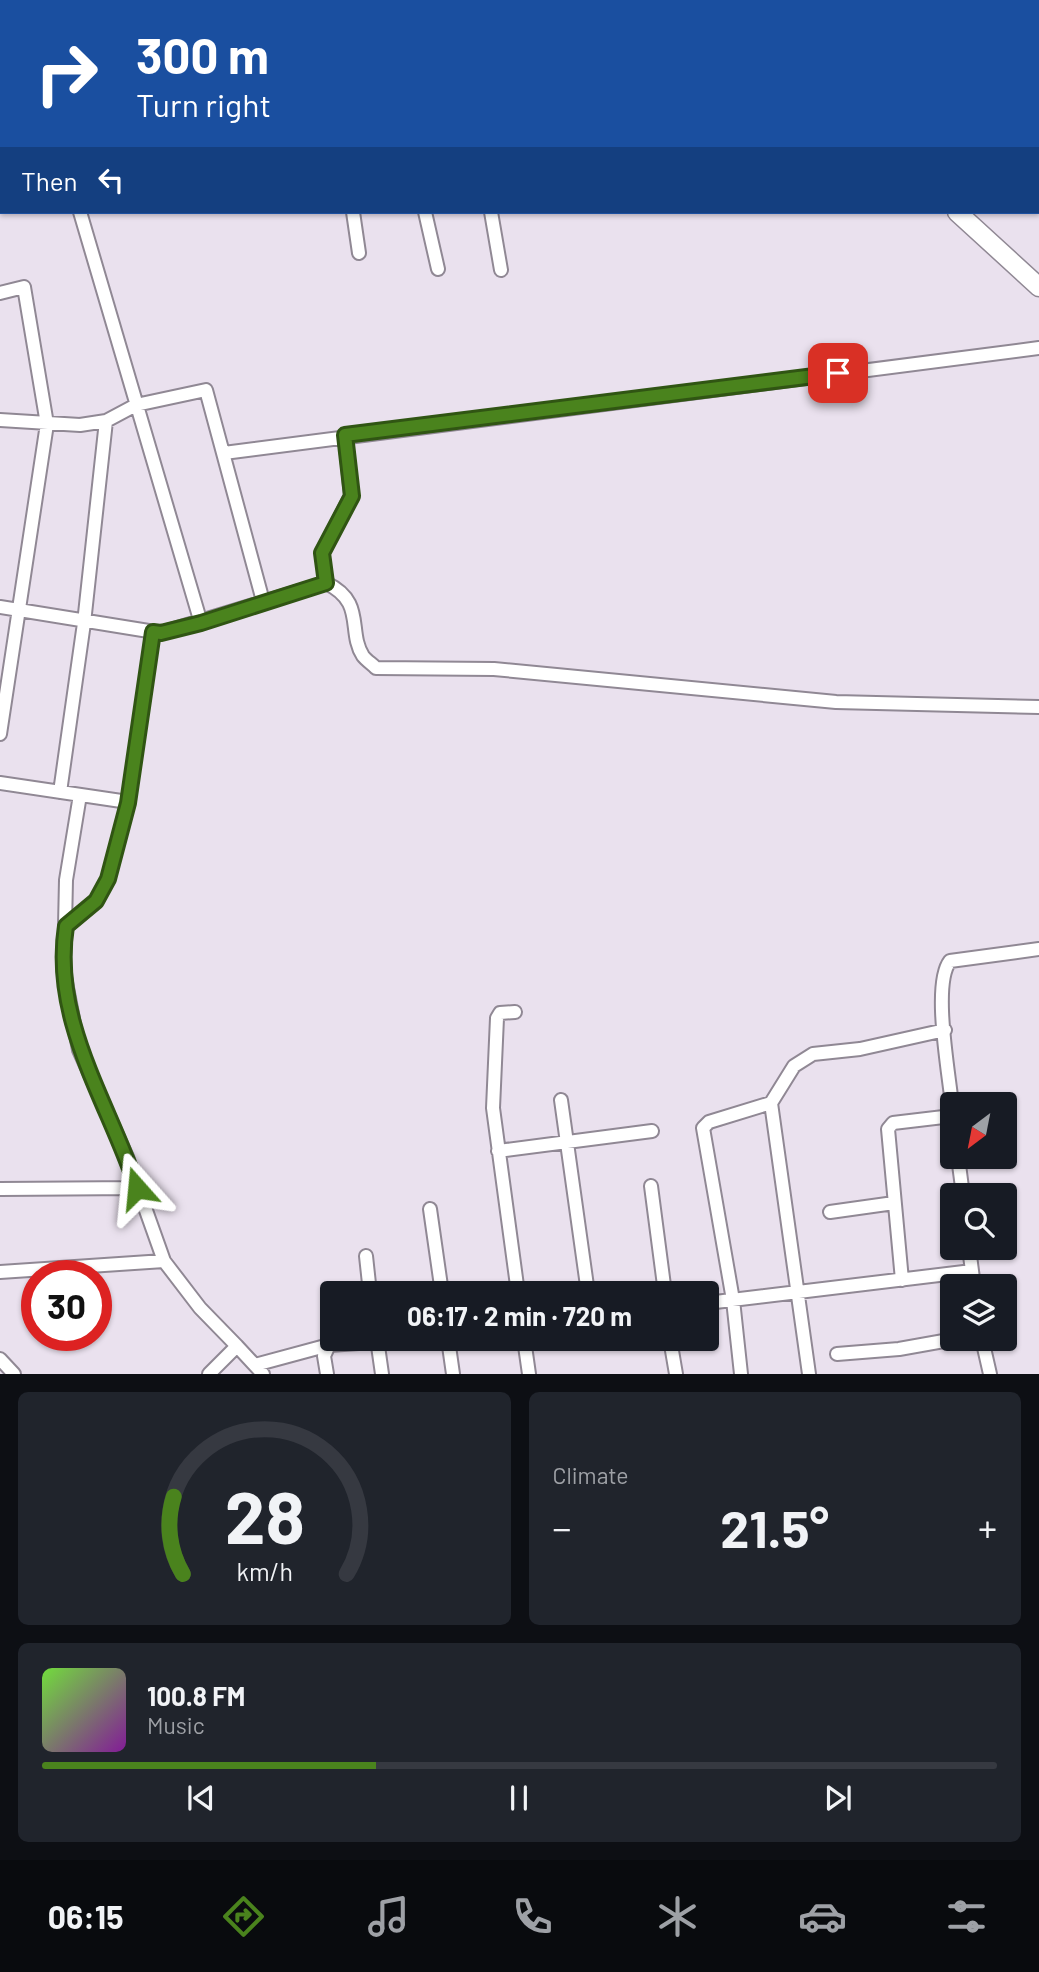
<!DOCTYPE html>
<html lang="en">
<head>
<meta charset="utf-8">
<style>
	:root { --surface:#171b24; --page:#20242c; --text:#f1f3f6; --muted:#9ea1a6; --line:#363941; --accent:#4a831d }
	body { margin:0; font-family:Barlow,sans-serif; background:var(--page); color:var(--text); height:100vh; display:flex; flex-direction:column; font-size:26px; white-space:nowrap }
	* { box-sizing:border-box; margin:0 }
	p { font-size:23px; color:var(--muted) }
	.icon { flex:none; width:38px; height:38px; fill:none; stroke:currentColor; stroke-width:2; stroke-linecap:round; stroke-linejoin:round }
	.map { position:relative; height:1374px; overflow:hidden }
	.details { display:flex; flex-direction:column; gap:18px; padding:18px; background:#0d0f14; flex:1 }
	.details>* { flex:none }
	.banner { position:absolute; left:0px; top:0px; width:1040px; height:214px; box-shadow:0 2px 5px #0004; background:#1a4fa0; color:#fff; overflow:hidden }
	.needle { width:46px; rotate:212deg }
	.controls { position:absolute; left:940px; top:1092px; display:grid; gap:14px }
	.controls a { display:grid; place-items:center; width:77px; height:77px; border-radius:7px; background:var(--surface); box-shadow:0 2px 5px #0004; font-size:35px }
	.speed { position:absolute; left:21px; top:1260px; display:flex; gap:14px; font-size:35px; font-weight:700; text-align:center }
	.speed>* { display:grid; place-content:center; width:91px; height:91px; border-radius:50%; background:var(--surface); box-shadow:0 2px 5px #0004; line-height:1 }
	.speed .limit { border:10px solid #d22; background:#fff; color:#111 }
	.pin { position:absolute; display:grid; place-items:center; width:60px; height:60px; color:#fff; margin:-30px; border-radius:14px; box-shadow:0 4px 10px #0006 }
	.me { position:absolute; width:77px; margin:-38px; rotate:342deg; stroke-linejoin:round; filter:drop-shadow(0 0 5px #0008) }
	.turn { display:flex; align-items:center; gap:24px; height:147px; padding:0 21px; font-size:32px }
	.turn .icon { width:91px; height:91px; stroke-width:2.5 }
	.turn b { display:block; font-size:49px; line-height:60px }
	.then { display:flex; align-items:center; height:66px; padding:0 21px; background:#0003; gap:14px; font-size:26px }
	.big { font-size:52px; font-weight:700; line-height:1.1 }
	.details .card { flex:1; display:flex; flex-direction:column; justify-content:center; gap:10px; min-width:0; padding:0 24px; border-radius:10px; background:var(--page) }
	.details .dial { align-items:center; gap:0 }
	.dial svg { height:182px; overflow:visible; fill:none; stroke:var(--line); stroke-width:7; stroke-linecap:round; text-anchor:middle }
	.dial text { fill:var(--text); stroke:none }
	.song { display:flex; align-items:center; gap:21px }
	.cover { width:84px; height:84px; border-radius:10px; background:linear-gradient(135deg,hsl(100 70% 55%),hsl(290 70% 35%)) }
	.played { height:7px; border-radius:4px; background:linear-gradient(90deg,var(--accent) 35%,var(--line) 35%) }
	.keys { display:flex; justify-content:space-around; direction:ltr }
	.heat { display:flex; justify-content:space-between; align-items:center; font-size:38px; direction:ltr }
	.details .tiles { flex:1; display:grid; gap:18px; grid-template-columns:1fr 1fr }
	.card:last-child { grid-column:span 2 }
	.trip { position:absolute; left:320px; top:1281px; width:399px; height:70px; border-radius:7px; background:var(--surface); box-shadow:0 2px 5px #0004; font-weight:700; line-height:70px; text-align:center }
	.menu { display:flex; height:112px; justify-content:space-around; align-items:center; background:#090b0e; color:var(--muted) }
	.menu .icon { width:49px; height:49px }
	.menu .active { color:var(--accent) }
	.menu b { font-size:32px; color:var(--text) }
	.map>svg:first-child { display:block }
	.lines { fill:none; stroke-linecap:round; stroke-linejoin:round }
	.street-casing { stroke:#908894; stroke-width:16 }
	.secondary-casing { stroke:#908894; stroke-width:21 }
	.street { stroke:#fff; stroke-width:12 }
	.secondary { stroke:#fff; stroke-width:18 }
	.route-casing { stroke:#305513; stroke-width:18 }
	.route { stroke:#4a831d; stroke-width:12 }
</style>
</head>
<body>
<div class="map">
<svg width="1039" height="1374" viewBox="0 0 1039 1374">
	<rect width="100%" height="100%" fill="#eae1ee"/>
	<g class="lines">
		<defs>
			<path id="street" d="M67,0l1,2
				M417,2l11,-2
				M0,106h2
				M80,212l121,411
				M353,212l6,41
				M425,212l13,57
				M491,212l10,58
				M0,293l24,-6 23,137 -47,310
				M0,420l80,5 26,-4 30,-16 70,-15 57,211
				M224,453l815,-105
				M326,583l-4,-30 29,-57 -6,-61
				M0,607l161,26 165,-50c40,19 21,48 37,73 3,4 9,8 13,12l118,1 342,33 203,5
				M0,783l128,19
				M60,792l24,-169 22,-202
				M80,795l-14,85 -2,92 15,78 48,107 37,104
				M66,927l30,-26 12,-22 20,-77 25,-170
				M515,1012l-15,1 -3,5 -4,90 25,185
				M561,1100l27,193
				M952,1105c-3,-32 -20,-121 -2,-144l89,-12
				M498,1151l154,-20
				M958,1157l5,38
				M651,1186l14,107
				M0,1189l137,-1
				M430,1209l12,84
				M830,1212l64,-9
				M969,1248l5,38
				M366,1256l4,37
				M0,1272l164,-11 36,47 37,38
				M902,1280l-14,-151 5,-6 59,-7
				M707,1303l265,-32
				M377,1339l5,35
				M448,1339l5,35
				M524,1339l5,35
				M670,1339l6,35
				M982,1339l8,35
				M837,1354l62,-5 56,-10
				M0,1359l14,15
				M255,1365l74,-20
				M209,1374l28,-28 26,28
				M327,1374l-3,-18 5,-11 89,-6
				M741,1374l-8,-74 -30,-172 6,-6 62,-19
				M809,1374l-38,-271 23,-37 19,-12 47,-5 85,-19"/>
			<path id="secondary" d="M640,0l3,2
				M957,212l82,75"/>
		</defs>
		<use href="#street" class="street-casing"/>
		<use href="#secondary" class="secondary-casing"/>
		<use href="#street" class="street"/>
		<use href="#secondary" class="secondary"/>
	</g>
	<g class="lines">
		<defs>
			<path id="route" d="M137,1188c-28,-85 -86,-167 -71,-262l30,-25 12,-22 20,-76 25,-171 8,1 40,-10 125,-40 -4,-30 30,-57 -7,-61 493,-62"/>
		</defs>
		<use href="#route" class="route-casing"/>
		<use href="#route" class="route"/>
	</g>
</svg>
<div class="controls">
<a><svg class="needle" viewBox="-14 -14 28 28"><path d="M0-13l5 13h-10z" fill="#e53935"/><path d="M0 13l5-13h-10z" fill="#9ea1a6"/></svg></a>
<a><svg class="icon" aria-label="search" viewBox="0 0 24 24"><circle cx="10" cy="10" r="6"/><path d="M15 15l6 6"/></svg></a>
<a><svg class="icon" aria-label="layers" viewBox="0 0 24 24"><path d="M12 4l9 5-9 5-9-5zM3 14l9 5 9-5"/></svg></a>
</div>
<div class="speed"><div class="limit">30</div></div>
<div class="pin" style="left:838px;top:373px;background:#d93025"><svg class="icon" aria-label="arrive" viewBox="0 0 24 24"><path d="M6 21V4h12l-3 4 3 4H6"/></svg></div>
<svg class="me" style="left:137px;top:1188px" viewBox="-20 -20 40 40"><path d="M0-17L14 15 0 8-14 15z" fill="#4a831d" stroke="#fff" stroke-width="4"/></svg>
<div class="trip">06:17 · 2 min · 720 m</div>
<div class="banner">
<div class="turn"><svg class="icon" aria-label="right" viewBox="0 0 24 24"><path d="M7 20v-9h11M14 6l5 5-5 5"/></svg><div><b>300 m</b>Turn right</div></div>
<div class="then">Then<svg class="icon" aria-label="left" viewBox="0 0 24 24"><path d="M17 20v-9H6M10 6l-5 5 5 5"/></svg></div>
</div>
</div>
<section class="details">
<div class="tiles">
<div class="card dial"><svg viewBox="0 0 100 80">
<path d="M14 69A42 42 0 1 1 86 69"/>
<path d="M14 69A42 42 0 0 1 10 35" stroke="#4a831d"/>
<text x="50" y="56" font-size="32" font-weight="700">28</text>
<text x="50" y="72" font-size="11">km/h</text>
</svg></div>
<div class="card"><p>Climate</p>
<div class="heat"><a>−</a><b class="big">21.5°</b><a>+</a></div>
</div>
<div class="card">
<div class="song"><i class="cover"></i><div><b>100.8 FM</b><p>Music</p></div></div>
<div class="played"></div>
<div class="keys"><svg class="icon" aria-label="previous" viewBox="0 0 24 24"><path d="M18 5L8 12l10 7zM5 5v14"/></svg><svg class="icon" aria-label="pause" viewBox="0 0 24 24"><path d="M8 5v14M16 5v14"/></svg><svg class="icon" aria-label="next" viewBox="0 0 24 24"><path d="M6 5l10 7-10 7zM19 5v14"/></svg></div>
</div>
</div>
</section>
<nav class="menu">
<b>06:15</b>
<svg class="icon active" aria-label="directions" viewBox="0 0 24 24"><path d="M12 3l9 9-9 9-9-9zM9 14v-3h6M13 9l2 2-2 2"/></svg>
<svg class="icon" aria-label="music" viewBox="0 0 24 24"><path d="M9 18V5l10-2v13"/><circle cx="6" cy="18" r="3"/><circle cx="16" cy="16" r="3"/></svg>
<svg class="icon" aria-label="phone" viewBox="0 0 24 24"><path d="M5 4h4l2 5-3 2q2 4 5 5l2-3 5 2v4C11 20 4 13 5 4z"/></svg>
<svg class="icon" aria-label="climate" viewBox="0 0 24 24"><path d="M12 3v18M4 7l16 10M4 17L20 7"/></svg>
<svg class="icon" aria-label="car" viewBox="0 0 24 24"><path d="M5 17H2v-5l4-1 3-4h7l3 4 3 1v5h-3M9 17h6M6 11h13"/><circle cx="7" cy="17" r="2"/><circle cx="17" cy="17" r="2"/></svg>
<svg class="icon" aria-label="filters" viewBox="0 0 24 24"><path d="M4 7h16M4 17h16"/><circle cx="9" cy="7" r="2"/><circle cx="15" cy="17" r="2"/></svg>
</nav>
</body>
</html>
